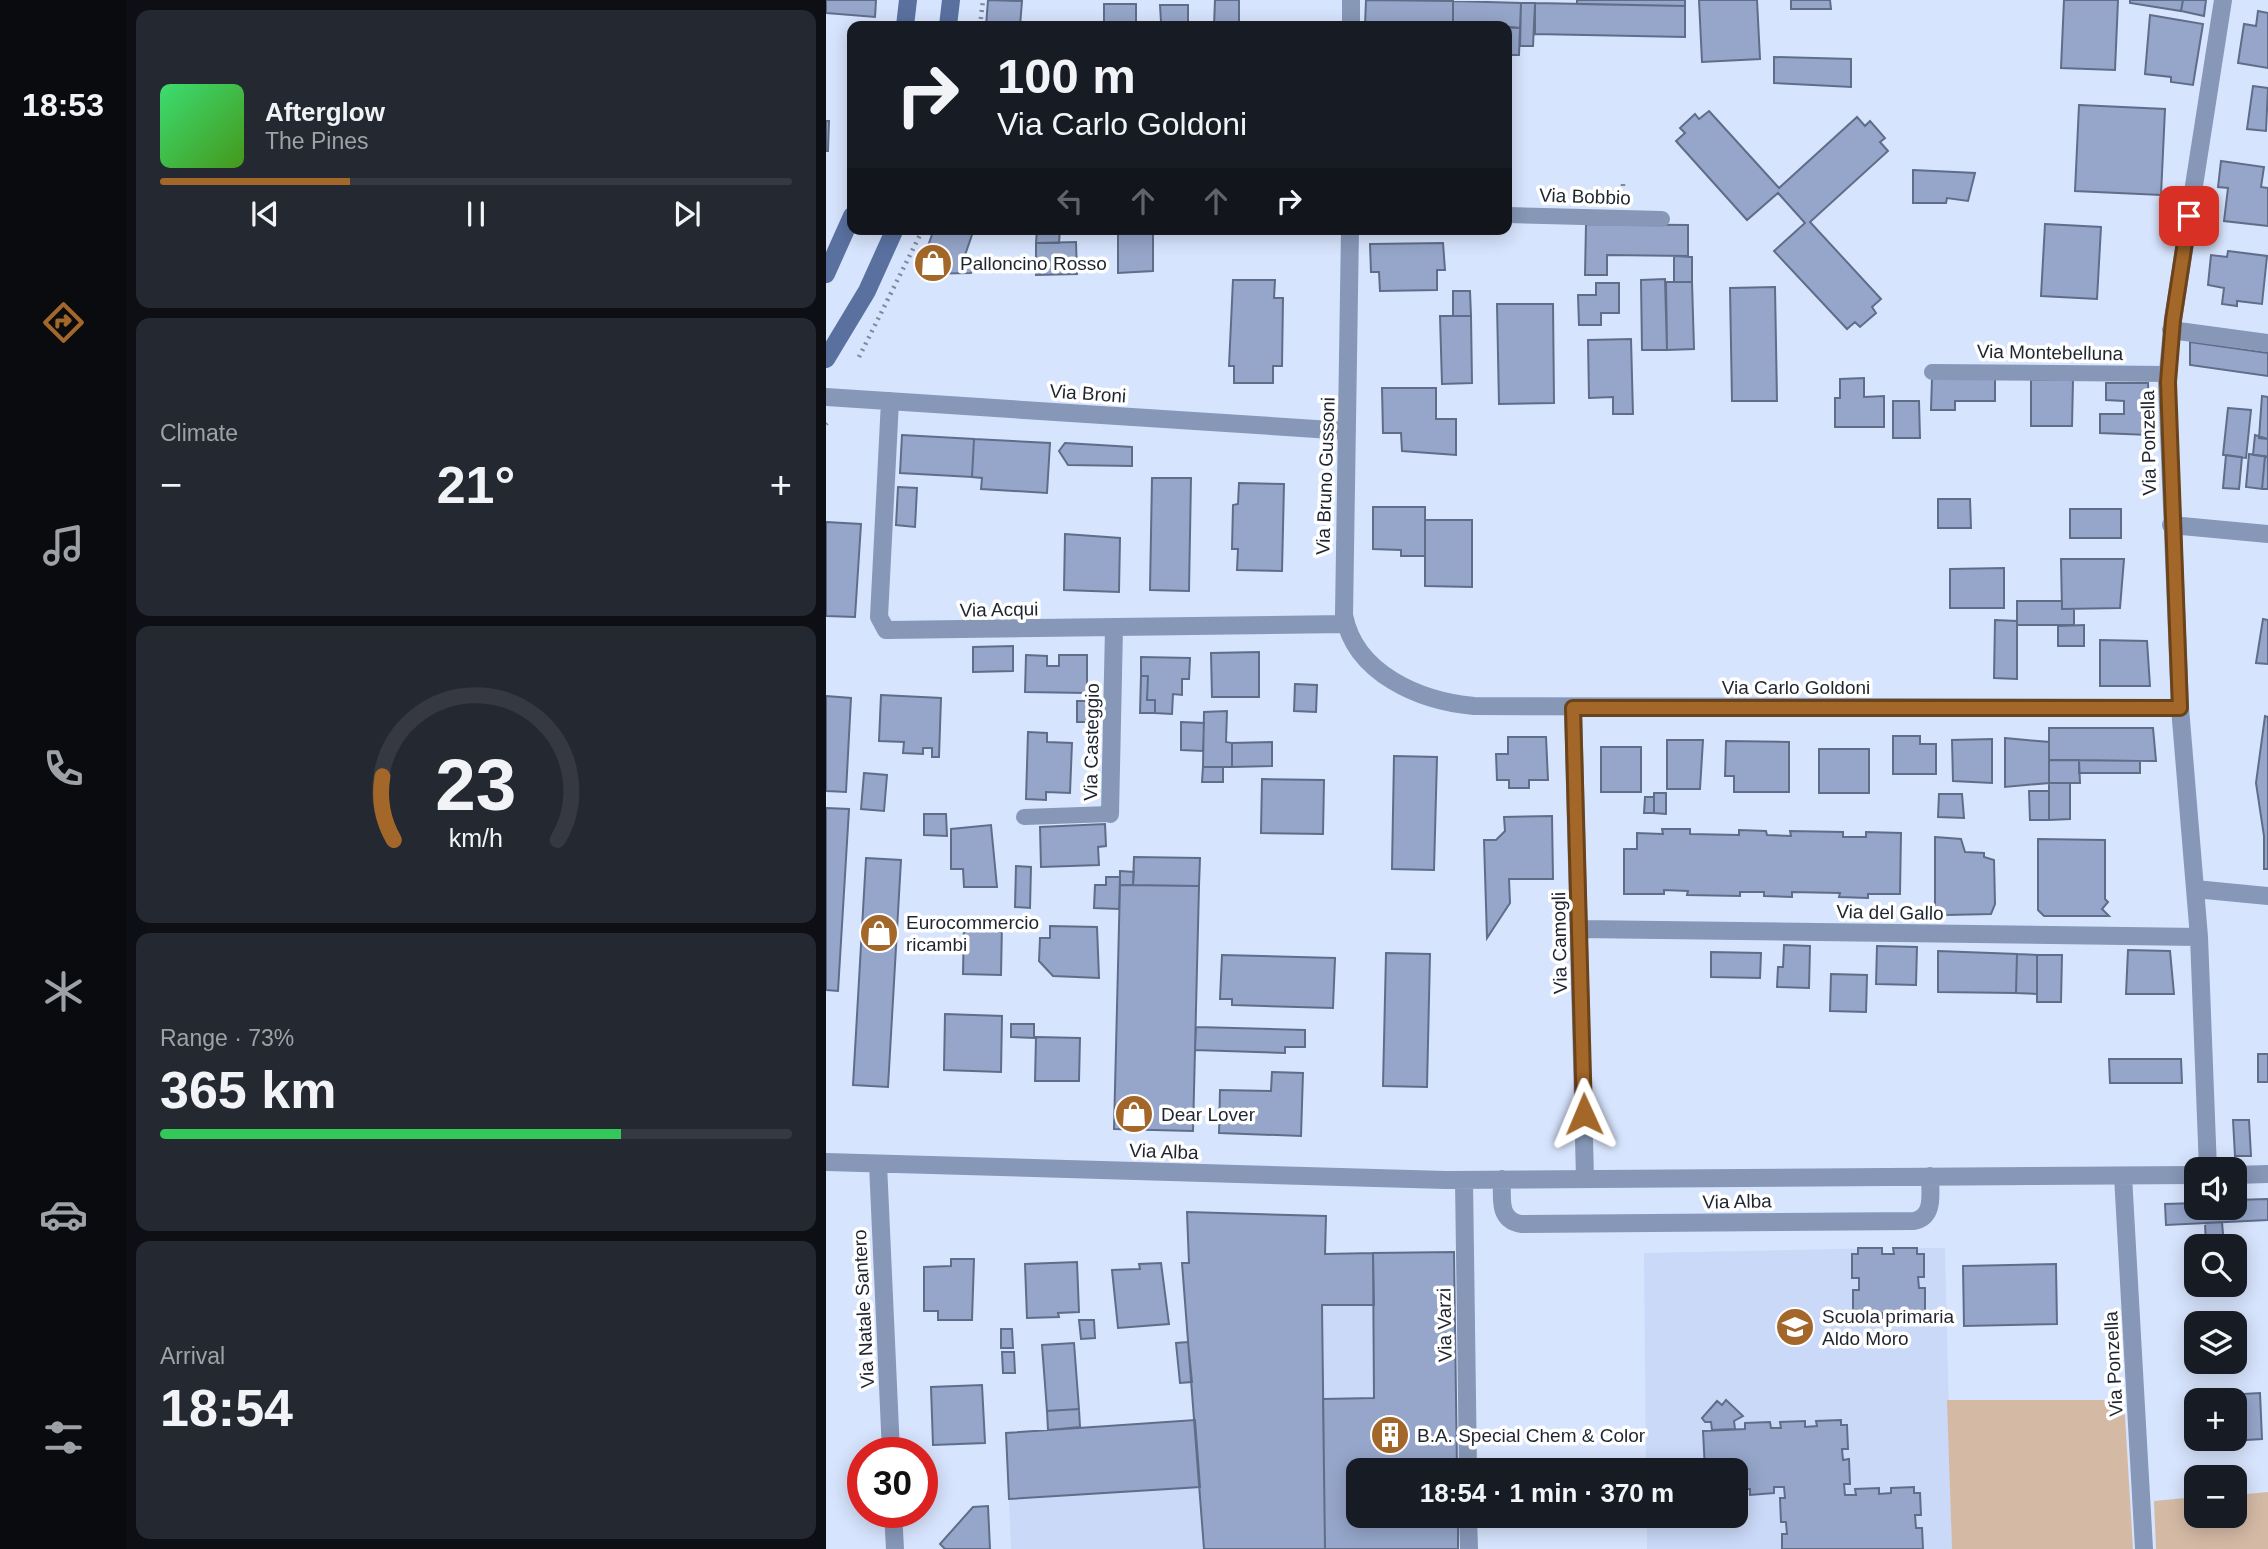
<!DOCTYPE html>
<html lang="en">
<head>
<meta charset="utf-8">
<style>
	:root { --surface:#171b24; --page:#242831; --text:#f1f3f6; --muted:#9ea1a6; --line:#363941; --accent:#a36729 }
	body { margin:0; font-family:Arial,sans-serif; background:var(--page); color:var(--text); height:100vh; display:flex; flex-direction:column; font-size:26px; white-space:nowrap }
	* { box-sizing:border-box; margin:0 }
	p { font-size:23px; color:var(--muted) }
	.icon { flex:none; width:38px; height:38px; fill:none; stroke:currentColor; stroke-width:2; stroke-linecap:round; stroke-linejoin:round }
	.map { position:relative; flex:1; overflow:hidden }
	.side { display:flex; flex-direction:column; gap:10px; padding:10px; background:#0d0f14; width:700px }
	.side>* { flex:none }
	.guide { position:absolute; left:21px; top:21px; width:665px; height:214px; border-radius:14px; box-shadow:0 4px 18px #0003; background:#171b24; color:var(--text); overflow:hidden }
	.controls { position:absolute; left:1358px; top:1157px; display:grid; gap:14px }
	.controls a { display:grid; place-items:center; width:63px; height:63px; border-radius:14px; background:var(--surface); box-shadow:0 4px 18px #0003; font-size:35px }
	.speed { position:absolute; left:21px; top:1437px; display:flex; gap:14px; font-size:35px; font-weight:700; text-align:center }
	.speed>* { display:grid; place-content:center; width:91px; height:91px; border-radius:50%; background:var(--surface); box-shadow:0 4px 18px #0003; line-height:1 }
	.speed .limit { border:10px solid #d22; background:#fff; color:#111 }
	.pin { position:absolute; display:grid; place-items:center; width:60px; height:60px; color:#fff; margin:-30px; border-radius:14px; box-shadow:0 4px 10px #0006 }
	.me { position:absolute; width:77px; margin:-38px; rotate:359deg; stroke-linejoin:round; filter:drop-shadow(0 0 5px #0008) }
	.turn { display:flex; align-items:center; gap:24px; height:147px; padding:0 35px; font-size:32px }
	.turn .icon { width:91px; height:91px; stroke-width:2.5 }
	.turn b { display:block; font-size:49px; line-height:60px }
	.lanes { display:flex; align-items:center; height:66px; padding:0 35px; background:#0003; justify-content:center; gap:35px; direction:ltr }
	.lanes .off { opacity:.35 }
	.big { font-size:52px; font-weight:700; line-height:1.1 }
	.side .widget { flex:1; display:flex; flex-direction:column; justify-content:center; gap:10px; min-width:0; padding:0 24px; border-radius:14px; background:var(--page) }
	.side .dial { align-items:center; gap:0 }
	.dial svg { height:182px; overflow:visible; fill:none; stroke:var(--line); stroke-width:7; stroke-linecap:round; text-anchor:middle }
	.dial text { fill:var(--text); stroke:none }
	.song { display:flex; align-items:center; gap:21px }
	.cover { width:84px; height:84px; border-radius:10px; background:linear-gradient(135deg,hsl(140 70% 55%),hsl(100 70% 35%)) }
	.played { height:7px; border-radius:4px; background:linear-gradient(90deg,var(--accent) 30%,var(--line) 30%) }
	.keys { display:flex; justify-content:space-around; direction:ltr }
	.heat { display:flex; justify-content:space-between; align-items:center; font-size:38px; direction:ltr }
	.charge { height:10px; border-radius:5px; background:linear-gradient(90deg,#34c759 73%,var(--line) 0) }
	.trip { position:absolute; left:520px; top:1458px; width:402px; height:70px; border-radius:14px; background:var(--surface); box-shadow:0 4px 18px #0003; font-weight:700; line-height:70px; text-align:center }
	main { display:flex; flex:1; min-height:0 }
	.tabs { display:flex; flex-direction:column; width:126px; justify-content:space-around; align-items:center; background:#090b0e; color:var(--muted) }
	.tabs .icon { width:49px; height:49px }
	.tabs .current { color:var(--accent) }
	.tabs b { font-size:32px; color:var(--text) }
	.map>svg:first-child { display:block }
	.built { fill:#cad9f8 }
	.green { fill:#d4baa5 }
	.building { fill:#95a6ca; stroke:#5f6d89; stroke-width:2 }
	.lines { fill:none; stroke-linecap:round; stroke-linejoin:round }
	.path { stroke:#7f899b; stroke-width:4.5; stroke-dasharray:2 5; stroke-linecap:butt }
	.lane { stroke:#8697b7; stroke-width:16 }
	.street { stroke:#8697b7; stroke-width:18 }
	.secondary { stroke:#5a71a0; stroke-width:18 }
	.route-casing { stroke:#6a431b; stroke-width:18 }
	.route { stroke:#a36729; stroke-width:12 }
	.labels { text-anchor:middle; stroke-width:7; stroke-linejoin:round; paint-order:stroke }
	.street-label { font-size:19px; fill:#1f2530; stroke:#fff }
	.poi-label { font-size:19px; fill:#1f2530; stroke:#fff; text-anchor:start }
</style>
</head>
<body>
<main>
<nav class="tabs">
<b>18:53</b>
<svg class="icon current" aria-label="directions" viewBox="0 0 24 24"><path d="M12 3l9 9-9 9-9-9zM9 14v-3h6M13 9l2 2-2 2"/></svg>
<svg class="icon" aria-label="music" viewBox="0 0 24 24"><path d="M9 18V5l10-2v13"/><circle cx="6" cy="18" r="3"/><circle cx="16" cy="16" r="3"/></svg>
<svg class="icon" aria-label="phone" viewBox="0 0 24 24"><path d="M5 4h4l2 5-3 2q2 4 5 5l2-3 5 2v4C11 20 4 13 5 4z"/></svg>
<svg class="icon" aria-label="climate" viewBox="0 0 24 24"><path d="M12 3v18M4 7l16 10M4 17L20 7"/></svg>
<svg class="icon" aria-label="car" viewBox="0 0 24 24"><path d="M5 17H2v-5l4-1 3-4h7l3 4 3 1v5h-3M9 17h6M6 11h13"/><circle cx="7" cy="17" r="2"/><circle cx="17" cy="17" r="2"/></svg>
<svg class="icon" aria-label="filters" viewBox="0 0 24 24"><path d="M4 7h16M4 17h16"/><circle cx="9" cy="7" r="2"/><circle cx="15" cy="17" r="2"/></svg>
</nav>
<section class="side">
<div class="widget">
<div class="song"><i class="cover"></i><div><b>Afterglow</b><p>The Pines</p></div></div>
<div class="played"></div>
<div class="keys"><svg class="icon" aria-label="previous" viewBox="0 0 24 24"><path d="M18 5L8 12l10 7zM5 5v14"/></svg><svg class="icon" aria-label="pause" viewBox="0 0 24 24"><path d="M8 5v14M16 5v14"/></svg><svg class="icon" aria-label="next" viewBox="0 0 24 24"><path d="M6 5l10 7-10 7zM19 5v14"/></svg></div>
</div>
<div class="widget"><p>Climate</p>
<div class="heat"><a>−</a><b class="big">21°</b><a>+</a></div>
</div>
<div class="widget dial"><svg viewBox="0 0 100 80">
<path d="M14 69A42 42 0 1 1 86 69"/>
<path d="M14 69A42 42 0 0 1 9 41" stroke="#a36729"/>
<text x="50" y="56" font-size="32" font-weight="700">23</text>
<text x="50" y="72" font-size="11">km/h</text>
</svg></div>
<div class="widget"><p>Range · 73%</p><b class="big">365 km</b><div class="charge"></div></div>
<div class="widget"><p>Arrival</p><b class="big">18:54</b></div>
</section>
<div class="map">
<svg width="1442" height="1549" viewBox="0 0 1442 1549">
	<rect width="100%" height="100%" fill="#d7e4fd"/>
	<path class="built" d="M361,1212l139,4v38l128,-2 3,218h-99v46h100v33h-447l-5,-116 188,-13 -12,-157 7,-1z
		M1056,1248l1,6h10v-6h52l7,301h-305v-33h89v-46h-90l-2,-217z"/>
	<path class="green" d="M1121,1400h177l9,149h-181z
		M1442,1492v57h-112l-2,-48 42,-4v19h39v-21z"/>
	<path class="building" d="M0,0h50l-1,17 -49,-4z
		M162,0l34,1 -2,25h-34z
		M389,0h24v26h-25z
		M540,0l87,1v25l-62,-3v3h-26z
		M751,0h108v6l-108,-2z
		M873,0h58l3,59 -58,3z
		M965,0h39l1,9h-40z
		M1238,0h54l-3,70 -54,-2z
		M1304,0h53l-2,11 -51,-8z
		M1357,0h23l-2,16 -23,-5z
		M627,1l68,2 -1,25 -67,-2z
		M695,3h14l-2,43h-13z
		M709,3l150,3v31l-150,-3z
		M278,4h32v18h25l-1,-17h28v21h-84z
		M1432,11l10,2v55l-30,-5 6,-39 12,2z
		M1324,15l53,9 -10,61 -22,-3v-5l-26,-3z
		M681,27l13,1 -1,27h-12z
		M948,57l77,2v28l-77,-4z
		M1427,86l15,2 -2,43 -19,-2z
		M1253,105l86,4 -4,86 -86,-4z
		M883,111l70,77 78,-71 8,9 5,-5 15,17 -5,4 8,9 -78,71 71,77 -9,8 4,6 -16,14 -5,-5 -8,7 -73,-78 31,-28 -27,-30 -31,27 -71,-79 9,-8 -5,-5 15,-14 4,5z
		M0,121h3l-1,30h-2z
		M1395,161l43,6 -3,20 7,1v38l-44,-5 4,-33 -10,-1z
		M1087,170l62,3 -7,28 -21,-3 -1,5h-33z
		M760,224l102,1v31l-81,-1v20h-22z
		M1219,224l56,3 -4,72 -56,-3z
		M108,229h40l-10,29 11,4 -4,11 -53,1z
		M211,229h23l-1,14h-23z
		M292,229h35v42l-35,2z
		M250,242l1,32 -41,1v-32z
		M617,243l2,27h-8v20l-57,1 -1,-19h-8l-1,-28z
		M1402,251l39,5 -5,48 -25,-3v5l-15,-2 2,-16 -16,-3 3,-30 16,2z
		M848,256l18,1v25h-18z
		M839,279l2,71h-25l-1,-70z
		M407,280h42l-1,18h9l-1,68h-9v17h-39v-17h-5z
		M840,282h26l2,67 -27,1z
		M770,283h23v30h-18v12h-22l-1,-30h18z
		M949,287l2,114h-45l-2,-113z
		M627,291h17l1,25h-18z
		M671,304h56l1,99 -55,1z
		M614,316h31l1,67 -30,1z
		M805,339l2,75h-20v-17l-24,1 -1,-58z
		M1364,342l78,11v23l-78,-11z
		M1038,378v19l20,-1v31h-49v-29h5v-19z
		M1106,378h63v23h-40v9h-24z
		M1205,380h42l-1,46h-41z
		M1280,383h42l1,52 -49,-2v-19h24v-13l-18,-1z
		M556,388h54v31h20v36l-54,-4 -1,-18h-18z
		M1436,396l6,1v42l-9,-1z
		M1067,401h26l1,37h-27z
		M1402,408l23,2 -5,48 -23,-3z
		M76,435l72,4 -2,38 -72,-4z
		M1429,435l13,4v18l-15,-2z
		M148,439l76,4 -3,50 -66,-4 1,-11 -10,-1z
		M239,443l67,4v19l-64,-1 -9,-14z
		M1423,454l16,2 -3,33 -16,-2z
		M1400,455l16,2 -3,32 -16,-1z
		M1439,456l3,1v32h-6z
		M326,478h39l-2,113 -39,-1z
		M413,483l45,1 -2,87 -45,-1 1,-21h-6l1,-44 5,-1z
		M72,487l19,1 -2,39 -19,-2z
		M1112,499h32l1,29h-33z
		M547,507h52v49h-24v-6l-28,-1z
		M1244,509h51v29h-51z
		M599,520h47v67l-47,-1z
		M0,522l35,2 -6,93 -29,-1z
		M239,534l55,4 -1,54 -55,-2z
		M1235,559h63l-4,49 -58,1z
		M1178,568v40h-54v-39z
		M1191,601h45v8h12v16h-57z
		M1437,619l5,1v44l-12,-1z
		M1169,620l22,1v58l-23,-1z
		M1258,625v21h-26v-20z
		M1274,640l47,1 3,45h-50z
		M187,646v25l-40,1v-25z
		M433,652v45h-47l-1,-44z
		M200,655l21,1v10h12v-11h28v38l-62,-1z
		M315,657l49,1 -1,21h-7v16l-9,-1 -1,20 -17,-1v-13h-8l1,-24h-7z
		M315,676h7l-1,24h8v13h-15z
		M469,684l22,1 -1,27 -22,-1z
		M55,695l60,3 -2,59h-7v-9h-9v6l-20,-1 1,-11 -25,-1z
		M0,696l25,2 -5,94 -20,-1z
		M251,701h22v21h-22z
		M401,711l-1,31 6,1v24h-29l1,-55z
		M1439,716l3,1v152h-4v-33l-8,-53z
		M355,722l23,1 -1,28 -22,-1z
		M1223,728h104l3,33 -107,-1z
		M202,732l19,1v9l25,1 -2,50 -24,-1v8l-20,-1z
		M1067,736h27v8h16v30h-43z
		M682,737h38l2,43h-19v8h-20v-8h-12l-1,-26h12z
		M1179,738l44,4v41l-44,4z
		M1166,739v44l-39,-2 -1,-41z
		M841,740h36l-3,49h-33z
		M900,741l63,1v50h-55v-16h-9z
		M446,742v24l-40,1v-24z
		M775,747h40v45h-40z
		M993,749h50v44h-50z
		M568,756l43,1 -3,113 -42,-1z
		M1223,760h30l1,23h-31z
		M1253,760l61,1v12h-61z
		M377,767h20v15h-21z
		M38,773l23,2 -3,36 -23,-2z
		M436,779l62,1 -1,54 -62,-1z
		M1223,783h21v36l-21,1z
		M1203,791h20v29h-19z
		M828,793h12v21l-12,-1z
		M1113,794h23l2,24 -26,-1z
		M819,797h9v16h-10z
		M0,808l23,1 -11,182 -12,-1z
		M98,814h22l1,22 -23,-1z
		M726,816l1,63h-44l1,24 -23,35 -3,-98h12l9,-9 -1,-14z
		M279,824l1,22 -8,1 1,18 -58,2 -1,-40z
		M165,825l6,62h-33l-1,-18h-12v-40z
		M836,829h28v5l49,1v-5l27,1 1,4 24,1 -1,-5 53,1v5h23v-5l35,1 -1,61h-32v4l-29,-1 1,-4 -48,-1v5l-28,-1v-4h-24v4l-53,-1 1,-4 -24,-1v4h-40v-45h13v-16l26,1z
		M1109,837l26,2 4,13 19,1v4l10,3 1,44 -4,10 -45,1 -11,-6z
		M1212,839l67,1v59l3,3 -6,7 7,7h-65l-6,-6z
		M308,857l66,1 -1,28 -66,-1z
		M40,858l35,2 -13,227 -35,-2z
		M190,866l15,1 -1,41 -15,-1z
		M294,871l14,1 -1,13h-13z
		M280,877h14l-1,32 -25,-1 1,-23h11z
		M294,885l79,1 -6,245 -79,-2z
		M138,922l38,1 -1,52 -38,-1z
		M224,926l47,1 2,51 -46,-2 -14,-15 1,-23h10z
		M958,945l26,1 -1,42 -32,-1 1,-20h5z
		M1051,946l40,1 -1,38 -40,-1z
		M1302,950l42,1 4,43h-48z
		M1112,951l79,3 -1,39 -78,-1z
		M885,952l50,1 -1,25 -49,-1z
		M560,953l44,1 -3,133 -44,-1z
		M1191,954l20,1v39l-21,-1z
		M396,955l113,3 -2,50 -101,-3v-6h-12z
		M1211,955h25l-1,47h-24z
		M1005,974l36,1 -1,37 -36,-1z
		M119,1014l57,2 -1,56 -57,-2z
		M185,1024h23v14l-23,-1z
		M370,1027l109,3v17h-20v6l-90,-3z
		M210,1037l44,1 -1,43h-44z
		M1432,1054h10v28h-10z
		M1283,1059h72l1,24h-72z
		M446,1072l31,1 -2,63 -82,-3 1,-43 51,1z
		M1407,1120h16l2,36h-16z
		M1442,1199v21l-102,5 -1,-21 31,-1v5h39v-8z
		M361,1212l139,4 -1,38 48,-1 1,52h-52l3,244h-121l-22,-286h7z
		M1396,1222l2,24h-18l-1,-23z
		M1032,1248h24v6h12l-1,-6h24v6h7v23h-6l1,11h6v24l-6,1v6h-25v-6h-11v5h-24v-5l-6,1v-24h6v-12h-7v-24h6z
		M628,1252l3,218h-99v46h100v33h-133l-2,-150 51,-1 -1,-145z
		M125,1259h23l-2,61h-34v-9h-14v-44l27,-1z
		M251,1262l2,50 -21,1 1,4 -32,1 -2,-54z
		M335,1263l8,61 -51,4 -6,-58 28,-1 -1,-5z
		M1230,1264l1,60 -93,2 -1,-60z
		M1382,1284h18l1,9 -18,1z
		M253,1320h15l1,18 -14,1z
		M175,1329h11l1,19h-12z
		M362,1342l4,40 -12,1 -4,-40z
		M248,1343l5,66 -32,2 -5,-66z
		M176,1352h12l1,21h-12z
		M156,1385l3,58 -52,2 -2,-58z
		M1434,1393l2,46 -48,3v-4h21v-38h-28v-4z
		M900,1400l17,16 -9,5 1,8 -23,1 -1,-8h-6l-3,-4 15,-17 5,4z
		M253,1409l1,18 -32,3 -1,-19z
		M369,1420l5,67 -191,12 -3,-66z
		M1015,1420v5h6l1,24h-6l1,11 6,-1 1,25h-6l1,11h11l-1,-6 24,-1v6l12,-1v-5l23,-1v6h6l1,22h-6l1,13h6l1,21h-141v-15h5l-1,-12h-5l-1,-24h5l-1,-11h-10v6l-24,2v-6h-12l1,9h-3v-28h-31l-2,-39 42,-2v-6l25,-1 1,6h10l-1,-6 25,-1v6l12,-1 -1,-5z
		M162,1506l2,43h-45l-5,-5 33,-37z"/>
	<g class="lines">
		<path class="path" d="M154,26l3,-26
			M797,200v-16
			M33,357l64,-128
			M0,424l1,-1"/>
		<path class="lane" d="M681,215l155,4
			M1106,372l236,2
			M198,817l86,-3"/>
		<path class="street" d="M525,26v-26
			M524,229l-6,386c11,59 76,86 130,91l706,2
			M1345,330l97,13
			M0,397l521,34
			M64,401l-11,216 7,13 459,-6
			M1345,525l97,9
			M747,708l12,470
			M284,814l4,-186
			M1369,889l73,7
			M754,929l619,8
			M0,1162l620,18 750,-5
			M52,1164l13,288
			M1382,1169l-9,-232 -19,-229 -13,-326 6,-62 50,-320
			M1409,1175l33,-1
			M1297,1176l21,373
			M676,1179c0,20 -4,41 19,45l393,-3c21,-4 16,-28 16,-45
			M638,1180l4,290
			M67,1512l2,37
			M642,1516l1,33"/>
		<path class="secondary" d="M79,26l3,-26
			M122,26l3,-26
			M0,274l26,-58
			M0,359l41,-68 28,-62"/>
	</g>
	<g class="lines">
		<defs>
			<path id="route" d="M758,1114l-11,-406h607l-12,-326 5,-62 16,-104"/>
		</defs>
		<use href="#route" class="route-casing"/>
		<use href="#route" class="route"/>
	</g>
	<defs>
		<symbol id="shop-disc" viewBox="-11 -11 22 22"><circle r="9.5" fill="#a36729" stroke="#fff"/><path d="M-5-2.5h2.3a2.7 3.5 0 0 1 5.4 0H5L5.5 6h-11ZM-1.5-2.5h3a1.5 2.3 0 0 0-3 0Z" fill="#fff"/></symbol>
		<symbol id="school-disc" viewBox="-11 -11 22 22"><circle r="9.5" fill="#a36729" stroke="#fff"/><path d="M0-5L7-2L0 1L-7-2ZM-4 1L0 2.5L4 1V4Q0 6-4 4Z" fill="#fff"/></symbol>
		<symbol id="building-disc" viewBox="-11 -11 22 22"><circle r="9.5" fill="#a36729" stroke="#fff"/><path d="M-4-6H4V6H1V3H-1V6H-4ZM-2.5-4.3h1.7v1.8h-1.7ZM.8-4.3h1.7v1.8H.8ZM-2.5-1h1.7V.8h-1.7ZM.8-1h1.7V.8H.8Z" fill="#fff"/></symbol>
	</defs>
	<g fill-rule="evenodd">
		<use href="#shop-disc" x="85" y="241" width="44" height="44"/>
		<use href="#shop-disc" x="31" y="911" width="44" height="44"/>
		<use href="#shop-disc" x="286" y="1092" width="44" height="44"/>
		<use href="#school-disc" x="947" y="1305" width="44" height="44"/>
		<use href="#building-disc" x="542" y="1413" width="44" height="44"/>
	</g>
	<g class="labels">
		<g class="street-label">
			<text transform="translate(759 196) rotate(2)" y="7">Via Bobbio</text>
			<text transform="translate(1224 352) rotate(1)" y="7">Via Montebelluna</text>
			<text transform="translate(262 393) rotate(4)" y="7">Via Broni</text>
			<text transform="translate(1322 443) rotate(-91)" y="7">Via Ponzella</text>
			<text transform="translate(499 476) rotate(-88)" y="7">Via Bruno Gussoni</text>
			<text transform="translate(173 609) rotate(-1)" y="7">Via Acqui</text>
			<text x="970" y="694">Via Carlo Goldoni</text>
			<text transform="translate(265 742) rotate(-89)" y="7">Via Casteggio</text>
			<text transform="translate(1064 912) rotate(1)" y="7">Via del Gallo</text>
			<text transform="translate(733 943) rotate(-91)" y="7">Via Camogli</text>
			<text transform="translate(338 1151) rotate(2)" y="7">Via Alba</text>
			<text transform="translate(911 1201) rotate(-1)" y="7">Via Alba</text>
			<text transform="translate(37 1309) rotate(-93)" y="7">Via Natale Santero</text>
			<text transform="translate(618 1325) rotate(-91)" y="7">Via Varzi</text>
			<text transform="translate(1287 1364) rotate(-93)" y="7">Via Ponzella</text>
		</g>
		<g class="poi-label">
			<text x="134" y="270">Palloncino Rosso</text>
			<text x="80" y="929">Eurocommercio<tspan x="80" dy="22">ricambi</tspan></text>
			<text x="335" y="1121">Dear Lover</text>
			<text x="996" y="1323">Scuola primaria<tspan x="996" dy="22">Aldo Moro</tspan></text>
			<text x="591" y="1442">B.A. Special Chem &amp; Color</text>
		</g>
	</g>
</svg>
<div class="controls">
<a><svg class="icon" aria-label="sound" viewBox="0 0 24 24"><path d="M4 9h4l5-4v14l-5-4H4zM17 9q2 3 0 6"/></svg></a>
<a><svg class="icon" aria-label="search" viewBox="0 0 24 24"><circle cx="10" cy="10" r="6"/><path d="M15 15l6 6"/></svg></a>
<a><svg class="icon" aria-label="layers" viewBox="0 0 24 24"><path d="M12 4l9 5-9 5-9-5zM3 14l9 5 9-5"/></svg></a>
<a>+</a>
<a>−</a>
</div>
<div class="speed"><div class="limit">30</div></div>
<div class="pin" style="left:1363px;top:216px;background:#d93025"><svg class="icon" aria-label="arrive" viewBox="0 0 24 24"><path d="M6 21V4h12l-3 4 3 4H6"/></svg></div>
<svg class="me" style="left:758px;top:1114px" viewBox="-20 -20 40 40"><path d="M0-17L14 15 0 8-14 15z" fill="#a36729" stroke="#fff" stroke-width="4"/></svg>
<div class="trip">18:54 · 1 min · 370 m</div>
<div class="guide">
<div class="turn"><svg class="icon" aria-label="right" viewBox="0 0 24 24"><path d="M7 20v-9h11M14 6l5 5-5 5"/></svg><div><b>100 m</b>Via Carlo Goldoni</div></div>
<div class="lanes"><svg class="icon off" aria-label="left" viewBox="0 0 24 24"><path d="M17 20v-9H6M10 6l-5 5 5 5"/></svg><svg class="icon off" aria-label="ahead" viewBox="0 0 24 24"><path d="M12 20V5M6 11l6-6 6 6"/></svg><svg class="icon off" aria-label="ahead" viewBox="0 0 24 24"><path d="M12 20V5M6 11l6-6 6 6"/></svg><svg class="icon" aria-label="right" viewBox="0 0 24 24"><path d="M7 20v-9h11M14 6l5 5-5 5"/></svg></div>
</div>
</div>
</main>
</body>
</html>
